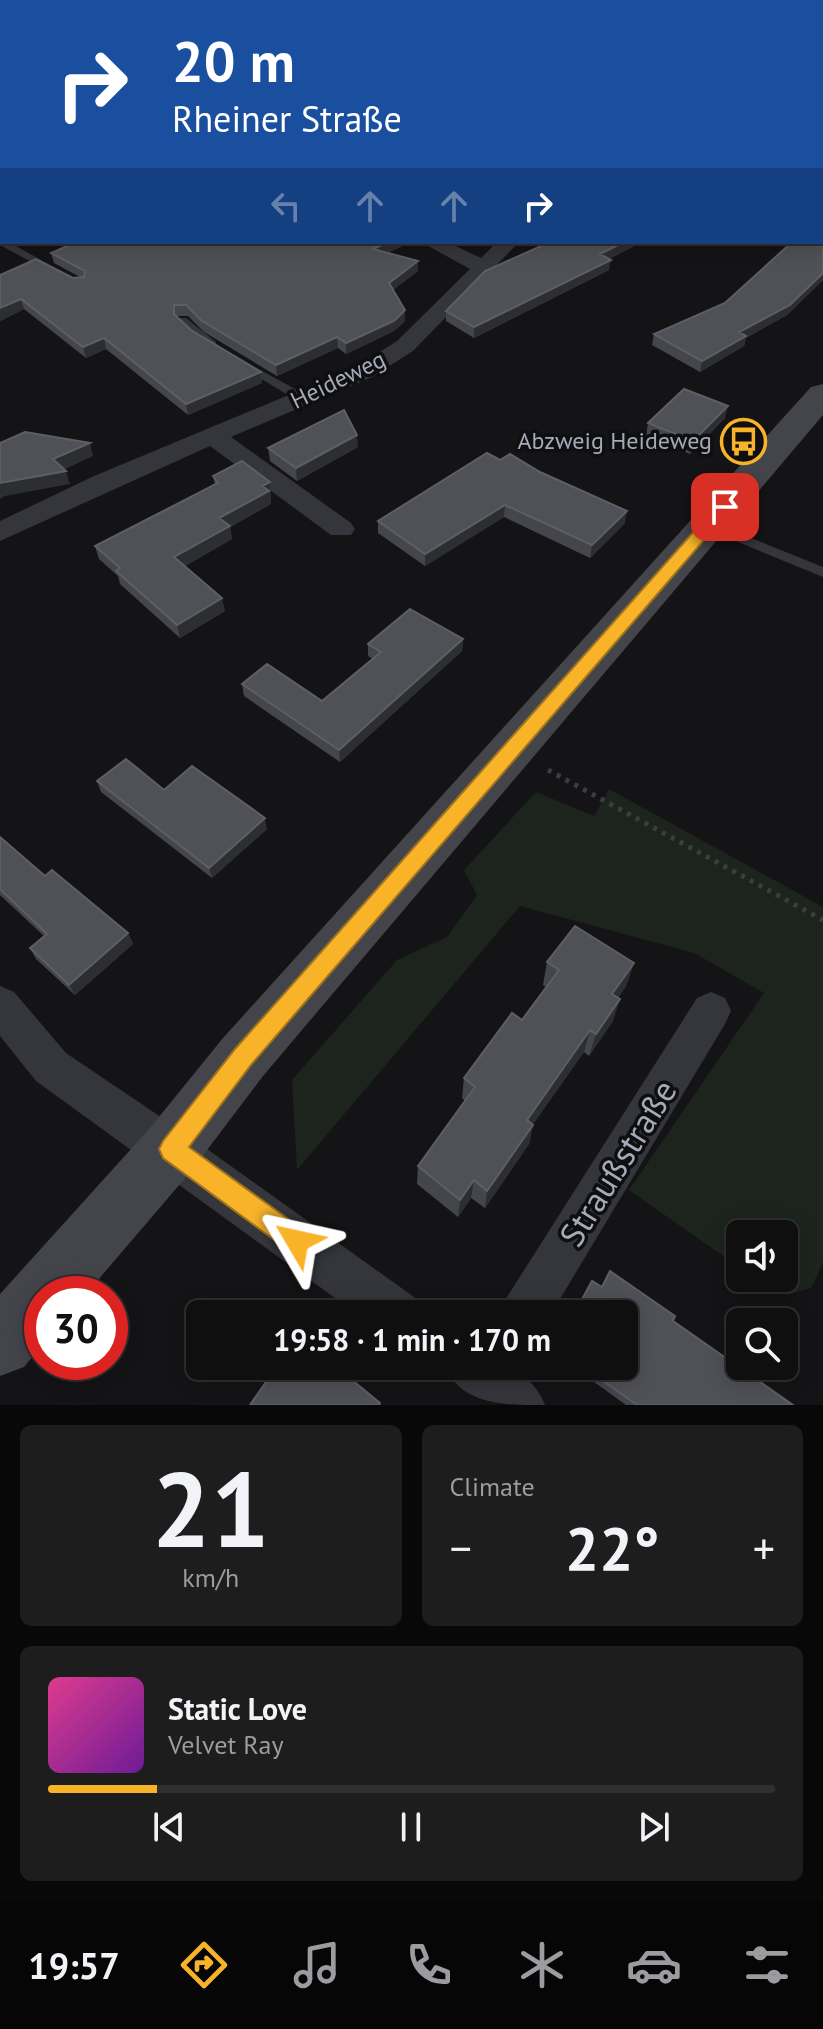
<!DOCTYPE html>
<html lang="en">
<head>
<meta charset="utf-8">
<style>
	:root { --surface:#0f0f10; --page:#1d1d1e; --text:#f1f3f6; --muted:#9b9c9f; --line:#2f2f30; --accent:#f8b329 }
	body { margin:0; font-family:"PT Sans",sans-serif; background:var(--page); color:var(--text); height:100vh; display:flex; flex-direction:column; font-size:30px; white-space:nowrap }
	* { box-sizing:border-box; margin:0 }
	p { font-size:26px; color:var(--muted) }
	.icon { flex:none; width:44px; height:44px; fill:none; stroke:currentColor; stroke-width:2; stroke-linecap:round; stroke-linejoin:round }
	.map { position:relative; height:1405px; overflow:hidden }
	.panel { display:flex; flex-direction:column; gap:20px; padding:20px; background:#080809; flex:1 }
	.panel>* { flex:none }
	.guide { position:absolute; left:0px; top:0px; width:824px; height:244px; box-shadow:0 4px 20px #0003,0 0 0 2px var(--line); background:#1a4fa0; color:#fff; overflow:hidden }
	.buttons { position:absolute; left:726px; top:1220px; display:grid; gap:16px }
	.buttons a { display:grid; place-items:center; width:72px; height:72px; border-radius:12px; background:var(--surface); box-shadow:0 4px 20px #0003,0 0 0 2px var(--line); font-size:40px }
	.speed { position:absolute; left:24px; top:1276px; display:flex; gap:16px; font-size:40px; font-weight:700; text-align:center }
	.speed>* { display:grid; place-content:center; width:104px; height:104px; border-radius:50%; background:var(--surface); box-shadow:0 4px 20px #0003,0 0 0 2px var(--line); line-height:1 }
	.speed .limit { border:12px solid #d22; background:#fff; color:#111 }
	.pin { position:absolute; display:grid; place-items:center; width:68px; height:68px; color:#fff; margin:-34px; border-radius:16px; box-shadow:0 4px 12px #0006 }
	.me { position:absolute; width:88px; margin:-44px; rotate:306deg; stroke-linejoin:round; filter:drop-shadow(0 0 6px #0008) }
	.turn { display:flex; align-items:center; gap:28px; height:168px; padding:0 40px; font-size:36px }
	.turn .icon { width:104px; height:104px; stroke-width:2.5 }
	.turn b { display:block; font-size:56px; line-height:68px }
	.lanes { display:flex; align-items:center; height:76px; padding:0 40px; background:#0003; justify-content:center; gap:40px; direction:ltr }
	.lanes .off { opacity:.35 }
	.big { font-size:60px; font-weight:700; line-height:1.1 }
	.panel .tile { flex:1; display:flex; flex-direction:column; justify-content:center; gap:12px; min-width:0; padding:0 28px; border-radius:12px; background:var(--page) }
	.panel .dial { align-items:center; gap:0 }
	.dial b { font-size:104px; line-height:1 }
	.song { display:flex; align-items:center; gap:24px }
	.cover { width:96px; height:96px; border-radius:12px; background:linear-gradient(135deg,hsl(330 70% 55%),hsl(280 70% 35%)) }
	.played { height:8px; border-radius:4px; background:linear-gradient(90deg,var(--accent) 15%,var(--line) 15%) }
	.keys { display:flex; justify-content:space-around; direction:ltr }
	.heat { display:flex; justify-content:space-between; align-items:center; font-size:44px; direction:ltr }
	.panel .tiles { flex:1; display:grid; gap:20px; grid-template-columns:1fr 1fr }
	.tile:last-child { grid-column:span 2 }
	.trip { position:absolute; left:186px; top:1300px; width:452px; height:80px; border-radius:12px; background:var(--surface); box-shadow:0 4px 20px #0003,0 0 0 2px var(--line); font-weight:700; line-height:80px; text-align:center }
	.menu { display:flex; height:128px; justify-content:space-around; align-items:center; background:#060606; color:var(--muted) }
	.menu .icon { width:56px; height:56px }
	.menu .current { color:var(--accent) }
	.menu b { font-size:36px; color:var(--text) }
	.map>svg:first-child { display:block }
	.green { fill:#1c241d }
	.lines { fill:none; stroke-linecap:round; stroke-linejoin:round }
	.path-far1 { stroke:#3b3d42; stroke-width:2; stroke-dasharray:2 3; stroke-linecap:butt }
	.path { stroke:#3b3d42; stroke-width:5; stroke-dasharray:4 6; stroke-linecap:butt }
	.service { fill:#35363b; fill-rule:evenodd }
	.minor { fill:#35363b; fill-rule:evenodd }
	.secondary { fill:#43454b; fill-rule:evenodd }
	.rail { stroke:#484a50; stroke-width:3; stroke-dasharray:5 4; stroke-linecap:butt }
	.wall { fill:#45464b }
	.shaded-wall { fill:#2d2e31 }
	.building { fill:#505157; stroke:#5d5f66; stroke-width:2 }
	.route { fill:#f8b329; stroke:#a1741b; stroke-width:2 }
	.labels { text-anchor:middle; stroke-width:7; stroke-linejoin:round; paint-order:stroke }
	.far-street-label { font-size:24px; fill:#a5aab7; stroke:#0f0f11 }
	.far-poi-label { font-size:24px; fill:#a5aab7; stroke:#0f0f11; text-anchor:end }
	.near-street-label { font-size:34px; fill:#a5aab7; stroke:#0f0f11 }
</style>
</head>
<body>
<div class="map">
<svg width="823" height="1405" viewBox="0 0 823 1405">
	<rect width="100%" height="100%" fill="#141416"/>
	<path class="green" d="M609,789l214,118v356l-12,25 -24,7 -33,-17h30v-44h-44v34l-111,-78 135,-197 -70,-40 -174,-47 -223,264 -5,-90 105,-120 50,-23 30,-42 -13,-25 72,-78 58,24z"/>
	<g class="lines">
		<path class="path-far1" d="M352,0l4,2"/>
		<path class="path" d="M548,770l275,150"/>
		<path class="service" d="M0,238l2,4h7l48,27 -9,2 -48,-26z
			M178,318h8l30,24v4h-8l-30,-24z
			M242,360l64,35 2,3 -2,3h-8l-60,-36 -2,-2z
			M709,521l114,46v10l-119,-49 -2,-3 2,-3z"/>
		<path class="minor" d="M0,233l2,9 7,1 -9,2z
			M421,242h26l34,16 16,-16h22l-106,109 -41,26 -141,60 120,86 4,6 -4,6h-20l-121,-89 -210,95v-20l94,-45 262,-109 41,-26 73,-72z
			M0,986l14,6 52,61 120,81 228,163 7,17h-64l-321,-233 -36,-45z
			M711,992l14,6 6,13 -6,13 -174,290h-51l7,-17 190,-299z
			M444,1366c43,0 81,-9 101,39 -44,0 -82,0 -101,-39z"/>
		<path class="secondary" d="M823,384v31l-560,661 -71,94 -106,124h-44v51l-18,22 -24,9v-82l150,-166 73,-90 588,-651z"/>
		<path class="rail" d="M182,2l7,-2"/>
	</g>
	<path class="wall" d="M822,89l1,191 -36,35 -41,23 -2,8 -44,26 -48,-27 2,-11 71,-31 66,-59 -1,-2h32z
		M76,242h336l-25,11 31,8v10l-25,19 12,31 -11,10 -48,23 -8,-6 -61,28 -73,-44 -16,-16h-12l15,14 70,42 1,11 -74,32 -82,-66 -20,9 -62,-49 -24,12v-46l73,3 7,-1 -26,-14 -3,-10z
		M550,242h92l-33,17v11l-135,68 -28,-17v-10z
		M725,418l-35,36 -44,-18 2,-13z
		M358,447l-61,34 -27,-20 -2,-13z
		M500,460l125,63 -35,35 -86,-41 -79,49 -47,-33v-12z
		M213,476l57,6 1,22 -41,23 2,12 -47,27 40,45 -45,27 -60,-54 -2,-8 -19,-17 -4,-13 120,-61z
		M463,639l-1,12 -122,111 -96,-66 -2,-12 80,17 51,-42 -5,-3v-12z
		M97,781l67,9 103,39 -55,49 -111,-86z
		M0,837l45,39 83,57 5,11 -58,51 -39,-36 -6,-11 14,-12 -44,-41z
		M547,962l87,1 -8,23 -8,12 -5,23 -24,35 -5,-4 -51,72 -4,20 -44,64 -14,-10 -13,19 -41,-33 1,-18 47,-65 -3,-3 2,-20 58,-58 24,-33 -3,-2z
		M602,1287l71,34 120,84h-167l-54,-39h52z"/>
	<path class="shaded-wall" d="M388,242h24l-39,17v-10z
		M624,242h18l-44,22 2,-10z
		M611,260l-2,10 -135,68v-11z
		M418,261v10l-29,22v-10z
		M823,273v7l-36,35 -41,23 -2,8 -44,26 2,-11 37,-29z
		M21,299l3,10 -24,12v-13z
		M405,310v11l-11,10 -48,23v-11z
		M337,337l1,11 -61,28 -1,-11z
		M104,338l2,11 -20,9 -3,-11z
		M261,372l1,11 -74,32 -2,-11z
		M728,406l-3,12 -35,36 3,-13z
		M357,435l1,12 -61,34 -1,-13z
		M90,443l3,13 -36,17 -4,-14z
		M66,471l4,13 -65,12 -5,3v-16z
		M270,482l1,22 -41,23 2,12 -55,31 -3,-13 45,-39 43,-32z
		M505,505l-1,12 -79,49v-12z
		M627,511l-2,12 -35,35 2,-13z
		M222,598l3,13 -45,27 -3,-13z
		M463,639l-1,12 -122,111 -1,-12z
		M265,818l2,11 -55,49 -3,-10z
		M128,933l5,11 -58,51 -6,-10z
		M634,963l-8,23 -21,30 7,-22z
		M620,999l-7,22 -24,35 7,-22z
		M590,1030l-6,22 -62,87 5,-19z
		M533,1125l-4,19 -44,64 2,-17z
		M474,1180l-3,18 -13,19 2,-17z"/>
	<path class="building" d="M373,0h188l6,2h-198z
		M822,89l1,4 -1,70z
		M0,165l2,1v31h-2z
		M822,168l1,105 -33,32 -51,27 7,4 -44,25 -48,-27 71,-31 67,-61h30z
		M76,242h312l-15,7 45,12 -29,22 16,27 -11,11 -48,22 -9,-6 -61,28 -74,-44 -16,-16h-12v9l17,16 70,42 -75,32 -82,-66 -21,9 -62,-48 -21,9v-33l36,-16 37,19 11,-1 1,-6 -34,-18z
		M550,242h74l-24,12 11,6 -137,67 -28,-16 39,-40z
		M684,389l44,17 -35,35 -45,-18z
		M344,410l13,25 -61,33 -28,-20z
		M25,432l65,11 -37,16 13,12 -66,12v-40z
		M487,453l13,7 10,-6 30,18 87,39 -35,34 -87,-40 -80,49 -47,-33z
		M242,461l28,21 -8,4 7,5 -50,27 11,8 -56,31 48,41 -45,27 -61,-54 4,-3 -25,-22 123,-63 -5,-7z
		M410,609l53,30 -124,111 -97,-66 25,-20 55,37 59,-49 -13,-8z
		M126,759l38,31 28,-24 73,52 -56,50 -112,-87z
		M0,837l45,39 7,-6 76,63 -59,52 -39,-37 17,-14 -47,-45z
		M575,926l59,37 -22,31 8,5 -24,35 -6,-4 -63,90 6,5 -46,66 -13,-11 -14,20 -42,-34 57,-79 -11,-9 48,-65 10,7 37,-50 -12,-8z
		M610,1271l65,45 -2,5 120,84h-156l-55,-39h42v-52h-50l18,-33 10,6z
		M277,1366h58l45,37 -1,2h-129z"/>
	<path class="route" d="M725,502l7,5 -2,3 -479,555 -62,82 117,85 4,9 -4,9 -9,4 -9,-4 -125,-92 -4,-9 4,-8 72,-92 484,-546z"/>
	<defs>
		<symbol id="bus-ring" viewBox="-11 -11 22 22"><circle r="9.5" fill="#0f0f11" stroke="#f8b329" stroke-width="1.5"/><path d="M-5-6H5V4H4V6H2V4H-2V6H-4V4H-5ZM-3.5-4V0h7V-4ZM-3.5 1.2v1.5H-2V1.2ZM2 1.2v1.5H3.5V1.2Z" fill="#f8b329"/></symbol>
	</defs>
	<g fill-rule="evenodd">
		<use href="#bus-ring" x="718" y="416" width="51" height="51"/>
	</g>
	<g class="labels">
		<g class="far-street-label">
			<text transform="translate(338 380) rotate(-26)" y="8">Heideweg</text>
		</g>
		<g class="far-poi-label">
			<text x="712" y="449">Abzweig Heideweg</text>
		</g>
		<g class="near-street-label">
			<text transform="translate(618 1163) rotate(-58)" y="12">Straußstraße</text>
		</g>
	</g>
</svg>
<div class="buttons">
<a><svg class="icon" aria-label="sound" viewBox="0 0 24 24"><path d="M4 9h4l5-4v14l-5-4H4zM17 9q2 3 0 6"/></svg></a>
<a><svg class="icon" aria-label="search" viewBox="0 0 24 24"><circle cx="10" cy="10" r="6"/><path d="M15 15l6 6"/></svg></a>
</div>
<div class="speed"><div class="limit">30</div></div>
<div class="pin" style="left:725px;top:507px;background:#d93025"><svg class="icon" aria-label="arrive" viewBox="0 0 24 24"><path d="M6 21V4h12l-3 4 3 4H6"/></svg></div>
<svg class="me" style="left:297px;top:1241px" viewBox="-20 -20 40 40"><path d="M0-17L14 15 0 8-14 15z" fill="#f8b329" stroke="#fff" stroke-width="4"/></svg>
<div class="trip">19:58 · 1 min · 170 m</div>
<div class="guide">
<div class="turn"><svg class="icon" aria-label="right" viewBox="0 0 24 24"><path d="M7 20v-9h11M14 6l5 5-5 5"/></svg><div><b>20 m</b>Rheiner Straße</div></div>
<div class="lanes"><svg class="icon off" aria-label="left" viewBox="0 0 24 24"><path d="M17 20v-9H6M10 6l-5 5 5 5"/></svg><svg class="icon off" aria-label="ahead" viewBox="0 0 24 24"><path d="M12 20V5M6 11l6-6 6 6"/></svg><svg class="icon off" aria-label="ahead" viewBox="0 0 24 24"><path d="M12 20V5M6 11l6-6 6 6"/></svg><svg class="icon" aria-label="right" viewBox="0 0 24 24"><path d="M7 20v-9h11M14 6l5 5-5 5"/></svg></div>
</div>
</div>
<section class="panel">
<div class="tiles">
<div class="tile dial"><b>21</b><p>km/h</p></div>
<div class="tile"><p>Climate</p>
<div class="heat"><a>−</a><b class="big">22°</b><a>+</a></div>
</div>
<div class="tile">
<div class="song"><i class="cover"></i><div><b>Static Love</b><p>Velvet Ray</p></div></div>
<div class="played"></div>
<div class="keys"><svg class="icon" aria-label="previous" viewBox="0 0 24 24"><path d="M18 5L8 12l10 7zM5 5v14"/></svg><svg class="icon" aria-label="pause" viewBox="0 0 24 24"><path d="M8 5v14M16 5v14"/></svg><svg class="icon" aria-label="next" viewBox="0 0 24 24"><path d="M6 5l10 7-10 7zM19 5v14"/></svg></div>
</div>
</div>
</section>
<nav class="menu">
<b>19:57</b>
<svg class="icon current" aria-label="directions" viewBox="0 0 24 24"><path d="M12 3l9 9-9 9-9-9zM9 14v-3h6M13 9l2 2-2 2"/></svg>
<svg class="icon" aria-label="music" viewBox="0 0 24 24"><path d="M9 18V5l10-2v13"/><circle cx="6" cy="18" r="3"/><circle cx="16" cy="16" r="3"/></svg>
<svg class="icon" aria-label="phone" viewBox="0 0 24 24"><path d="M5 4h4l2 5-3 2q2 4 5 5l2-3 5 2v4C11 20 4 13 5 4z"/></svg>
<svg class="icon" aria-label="climate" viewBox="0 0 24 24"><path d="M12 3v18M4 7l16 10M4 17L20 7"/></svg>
<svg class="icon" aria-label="car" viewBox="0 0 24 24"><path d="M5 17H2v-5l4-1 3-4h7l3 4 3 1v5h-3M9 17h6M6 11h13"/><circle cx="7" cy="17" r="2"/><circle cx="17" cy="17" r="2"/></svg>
<svg class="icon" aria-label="filters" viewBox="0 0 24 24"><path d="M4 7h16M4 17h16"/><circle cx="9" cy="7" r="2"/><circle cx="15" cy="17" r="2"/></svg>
</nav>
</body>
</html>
